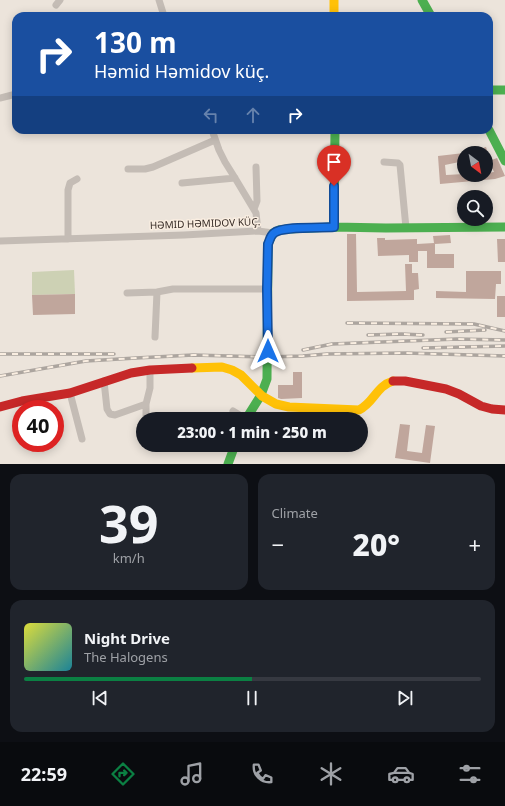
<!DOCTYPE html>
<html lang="en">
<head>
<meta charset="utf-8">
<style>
	:root { --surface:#171b24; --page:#20242c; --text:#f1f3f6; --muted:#9ea1a6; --line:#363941; --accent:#0b8043 }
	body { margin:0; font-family:"Noto Sans",sans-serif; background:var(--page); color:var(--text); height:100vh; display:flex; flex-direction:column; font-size:15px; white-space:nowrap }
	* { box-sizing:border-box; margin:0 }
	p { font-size:13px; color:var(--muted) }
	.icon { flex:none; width:22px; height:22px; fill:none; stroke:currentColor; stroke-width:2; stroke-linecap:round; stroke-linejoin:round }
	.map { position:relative; height:464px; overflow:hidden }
	.side { display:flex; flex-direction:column; gap:10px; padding:10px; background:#0d0f14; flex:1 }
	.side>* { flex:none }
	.top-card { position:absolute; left:12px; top:12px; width:481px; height:122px; border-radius:12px; box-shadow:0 2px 10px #0003; background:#1a4fa0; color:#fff; overflow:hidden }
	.needle { width:26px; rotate:148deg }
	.fabs { position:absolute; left:457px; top:146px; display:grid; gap:8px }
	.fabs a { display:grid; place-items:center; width:36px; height:36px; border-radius:50%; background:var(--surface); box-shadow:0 2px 10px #0003; font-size:20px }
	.speed { position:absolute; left:12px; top:400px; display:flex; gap:8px; font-size:20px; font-weight:700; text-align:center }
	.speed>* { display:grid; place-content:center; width:52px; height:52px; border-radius:50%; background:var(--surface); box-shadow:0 2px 10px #0003; line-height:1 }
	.speed .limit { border:6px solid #d22; background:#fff; color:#111 }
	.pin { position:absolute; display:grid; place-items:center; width:34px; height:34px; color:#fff; margin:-41px -17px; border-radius:50% 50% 50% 0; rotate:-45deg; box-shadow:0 0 4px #0007 }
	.pin .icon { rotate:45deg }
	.me { position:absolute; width:44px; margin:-22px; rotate:0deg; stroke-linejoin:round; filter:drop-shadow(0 0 3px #0008) }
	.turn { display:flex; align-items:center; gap:14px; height:84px; padding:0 16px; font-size:18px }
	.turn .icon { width:52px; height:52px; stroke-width:2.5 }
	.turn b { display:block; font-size:28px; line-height:34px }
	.lanes { display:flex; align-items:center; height:38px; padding:0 16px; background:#0003; justify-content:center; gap:20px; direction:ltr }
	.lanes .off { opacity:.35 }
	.big { font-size:30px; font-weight:800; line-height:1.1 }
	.side .tile { flex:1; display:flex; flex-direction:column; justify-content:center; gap:6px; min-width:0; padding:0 14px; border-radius:12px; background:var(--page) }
	.side .dial { align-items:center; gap:0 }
	.dial b { font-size:52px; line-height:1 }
	.song { display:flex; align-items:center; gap:12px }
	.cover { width:48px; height:48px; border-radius:6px; background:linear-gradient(135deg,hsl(60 70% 55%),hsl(190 70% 35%)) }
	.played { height:4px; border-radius:2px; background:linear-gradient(90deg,var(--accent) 50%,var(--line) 50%) }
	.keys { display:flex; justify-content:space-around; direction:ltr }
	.heat { display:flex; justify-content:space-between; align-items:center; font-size:22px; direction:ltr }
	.side .tiles { flex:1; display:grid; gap:10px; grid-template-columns:1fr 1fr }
	.tile:last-child { grid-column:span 2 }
	.trip { position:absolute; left:136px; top:412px; width:232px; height:40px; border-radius:20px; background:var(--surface); box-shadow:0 2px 10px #0003; font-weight:800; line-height:40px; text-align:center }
	.menu { display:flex; height:64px; justify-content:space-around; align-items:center; background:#090b0e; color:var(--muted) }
	.menu .icon { width:28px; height:28px }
	.menu .active { color:var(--accent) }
	.menu b { font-size:18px; color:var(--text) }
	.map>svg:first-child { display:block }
	.green { fill:#cdd1b4 }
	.building { fill:#c0a69c }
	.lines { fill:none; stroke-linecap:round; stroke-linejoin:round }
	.street { stroke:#c4bcb5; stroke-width:7 }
	.fast { stroke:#4caf50; stroke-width:9 }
	.slow { stroke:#ffc107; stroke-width:9 }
	.jam { stroke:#c62828; stroke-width:9 }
	.rail-casing { stroke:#aca59f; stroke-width:3.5 }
	.rail { stroke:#faeee1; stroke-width:2; stroke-dasharray:6; stroke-linecap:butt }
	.route-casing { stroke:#114b97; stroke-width:10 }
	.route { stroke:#1a73e8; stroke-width:7 }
	.labels { text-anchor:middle; stroke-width:3; stroke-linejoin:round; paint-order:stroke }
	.street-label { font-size:10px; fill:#342924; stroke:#faeee1 }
</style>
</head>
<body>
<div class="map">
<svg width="505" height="464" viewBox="0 0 505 464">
	<rect width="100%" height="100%" fill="#ece4db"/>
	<path class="green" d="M74,270l1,24 -43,1v-23z"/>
	<path class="building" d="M486,147l2,6h-19v-1z
		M464,153v8l-19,4 1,10 18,-1v1h22v-2l8,-1 -5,-11 8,-3 8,18 -10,3 -55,5 -2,-28z
		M347,234h9l1,58 49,-1 -1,-27h7v9h6l1,16 -5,1v10l-67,1z
		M450,235l1,8 -16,1v10h19v14h-27v-17h-9v11h-9v-7l-31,1 -1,-18h8v2l32,-1v5l17,-1 -1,-7z
		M497,239h8v23h-7z
		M466,271h35v13h-5l-1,15 -59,-1v-7l30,1z
		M75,294v20l-42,1 -1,-20z
		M497,296h8v21h-8z
		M293,372h9v26l-21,1 -3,-1v-13h15z
		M400,424l10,1 -3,26 15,2 4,-28 9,1 -5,37 -35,-5z"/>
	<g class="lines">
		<path class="street" d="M159,0l5,16
			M56,5l4,-5
			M0,98l16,-4
			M212,130l7,20 6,12 10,16 21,35 2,18
			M384,162l14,1 2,2 6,63
			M128,169h17l8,-2 62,-27
			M182,183l53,-5
			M254,209l3,-8 -1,-34
			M68,239v-49l2,-7 7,-4
			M0,241l184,-6 74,-4 15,2
			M127,293l30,-1 16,-3h94
			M155,337l2,-45
			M104,381l3,28 3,5 5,1 31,-11
			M70,393l12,46
			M233,411l13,8
			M146,419v-15l4,-16v-18"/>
		<path class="fast" d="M422,0l9,16
			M489,90h16
			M489,130l16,31
			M334,227l1,-97
			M246,419l15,-24 6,-16 1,-135 5,-11 6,-3 9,-1 46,-2 52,1 119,-1
			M228,464l7,-19"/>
		<path class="slow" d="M334,0v16
			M192,368l30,-1 10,3 9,5 21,21 14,8 13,3 70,3c15,-7 17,-24 34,-29"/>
		<path class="jam" d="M393,381h12l41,8 13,5 22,12 11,3 13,1
			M0,407l22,-6 48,-8 61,-20 19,-3 42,-2"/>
		<defs>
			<path id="rail" d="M347,323l127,1 31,7
				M446,332l39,-2
				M368,335l34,-1 21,1
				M423,348l82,-2
				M303,350l29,-6 125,-5 48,1
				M0,354h114
				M0,376l86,-15 50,-3 57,-3 74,2 36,-1 24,-2 79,-1 99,3"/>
		</defs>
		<use href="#rail" class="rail-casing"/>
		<use href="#rail" class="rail"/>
	</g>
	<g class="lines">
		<defs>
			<path id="route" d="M268,351l-1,-62 1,-45c2,-4 2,-8 6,-11 8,-7 48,-5 60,-6v-41"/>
		</defs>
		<use href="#route" class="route-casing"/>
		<use href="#route" class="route"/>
	</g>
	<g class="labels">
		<g class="street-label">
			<text transform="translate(205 223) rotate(-2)" y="4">HƏMID HƏMIDOV KÜÇ.</text>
		</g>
	</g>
</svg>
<div class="fabs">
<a><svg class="needle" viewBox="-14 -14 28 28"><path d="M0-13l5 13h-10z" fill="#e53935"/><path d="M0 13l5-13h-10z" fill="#9ea1a6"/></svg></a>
<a><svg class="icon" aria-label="search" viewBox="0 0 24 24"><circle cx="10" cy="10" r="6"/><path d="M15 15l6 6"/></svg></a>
</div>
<div class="speed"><div class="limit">40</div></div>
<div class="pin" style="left:334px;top:186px;background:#d93025"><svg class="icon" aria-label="arrive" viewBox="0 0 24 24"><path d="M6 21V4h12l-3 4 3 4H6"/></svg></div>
<svg class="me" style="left:268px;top:351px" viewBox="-20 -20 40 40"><path d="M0-17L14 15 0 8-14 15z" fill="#1a73e8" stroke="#fff" stroke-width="4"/></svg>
<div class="trip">23:00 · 1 min · 250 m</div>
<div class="top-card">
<div class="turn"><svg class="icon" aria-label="right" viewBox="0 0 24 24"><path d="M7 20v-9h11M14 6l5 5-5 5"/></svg><div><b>130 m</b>Həmid Həmidov küç.</div></div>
<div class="lanes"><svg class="icon off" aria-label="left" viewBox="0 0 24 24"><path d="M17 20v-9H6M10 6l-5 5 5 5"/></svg><svg class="icon off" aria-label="ahead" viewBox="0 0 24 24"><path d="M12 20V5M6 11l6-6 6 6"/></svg><svg class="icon" aria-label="right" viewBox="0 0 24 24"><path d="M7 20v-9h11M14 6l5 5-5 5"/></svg></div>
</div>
</div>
<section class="side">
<div class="tiles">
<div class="tile dial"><b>39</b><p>km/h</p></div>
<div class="tile"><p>Climate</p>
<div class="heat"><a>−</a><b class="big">20°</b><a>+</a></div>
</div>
<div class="tile">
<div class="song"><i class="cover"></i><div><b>Night Drive</b><p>The Halogens</p></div></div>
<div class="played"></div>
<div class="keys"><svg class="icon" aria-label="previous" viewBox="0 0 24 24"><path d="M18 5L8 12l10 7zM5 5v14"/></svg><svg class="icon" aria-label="pause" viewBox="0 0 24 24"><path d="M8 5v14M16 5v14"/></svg><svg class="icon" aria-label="next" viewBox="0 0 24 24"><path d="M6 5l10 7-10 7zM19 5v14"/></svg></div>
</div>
</div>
</section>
<nav class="menu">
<b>22:59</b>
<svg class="icon active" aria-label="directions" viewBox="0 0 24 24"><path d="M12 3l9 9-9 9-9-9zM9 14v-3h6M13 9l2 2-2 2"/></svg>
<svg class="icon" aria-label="music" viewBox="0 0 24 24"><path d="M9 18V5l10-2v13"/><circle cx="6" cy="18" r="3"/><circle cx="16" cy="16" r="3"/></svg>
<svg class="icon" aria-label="phone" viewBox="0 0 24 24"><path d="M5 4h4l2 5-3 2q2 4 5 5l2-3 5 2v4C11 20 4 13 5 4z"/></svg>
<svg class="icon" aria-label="climate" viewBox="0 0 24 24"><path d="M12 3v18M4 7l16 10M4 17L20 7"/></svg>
<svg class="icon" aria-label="car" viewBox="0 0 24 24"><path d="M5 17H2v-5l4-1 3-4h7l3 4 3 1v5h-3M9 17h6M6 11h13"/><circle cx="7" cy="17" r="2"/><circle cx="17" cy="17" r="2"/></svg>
<svg class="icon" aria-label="filters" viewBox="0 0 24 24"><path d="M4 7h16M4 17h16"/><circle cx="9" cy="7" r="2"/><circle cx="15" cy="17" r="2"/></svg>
</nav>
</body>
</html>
